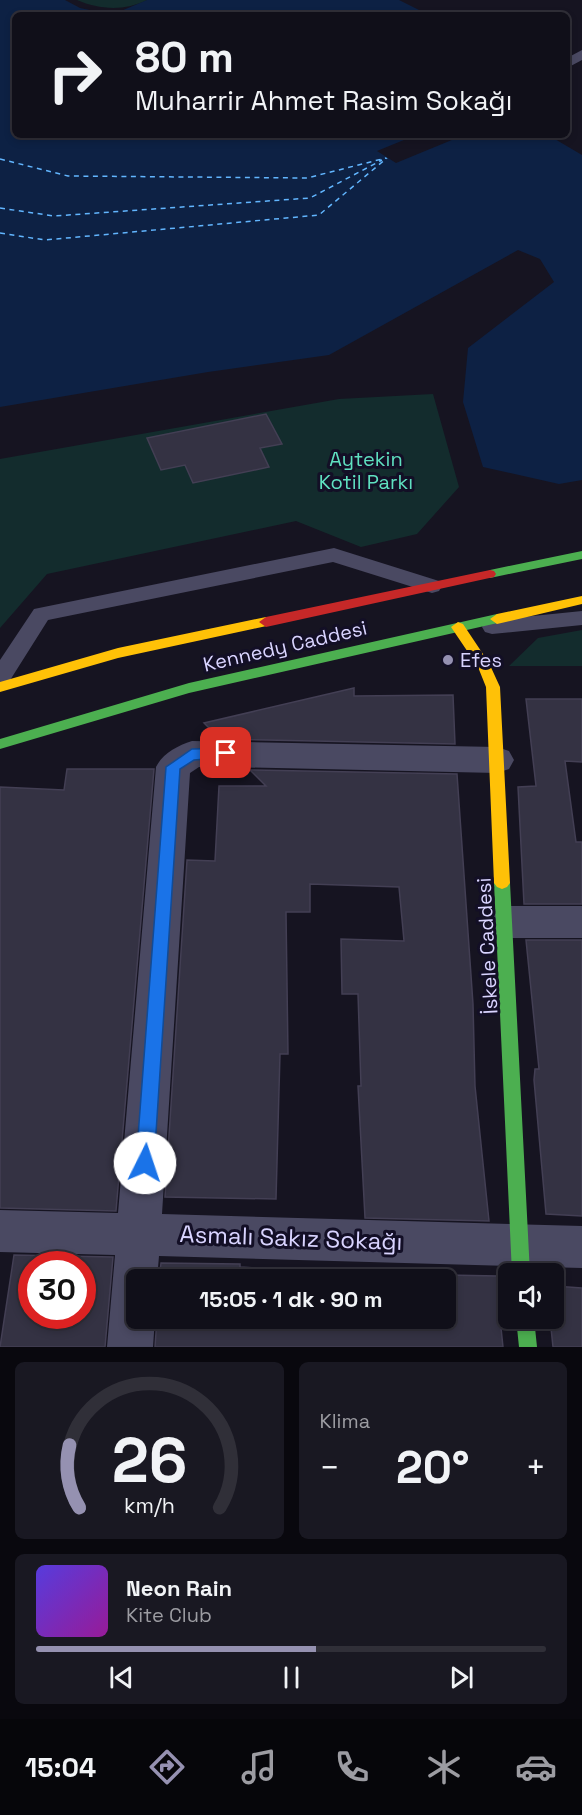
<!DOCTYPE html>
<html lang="tr">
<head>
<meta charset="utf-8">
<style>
	:root { --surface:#100f19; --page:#191822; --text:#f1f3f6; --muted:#9c9ca2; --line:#302f38; --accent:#9591b1 }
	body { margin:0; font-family:"Space Grotesk",sans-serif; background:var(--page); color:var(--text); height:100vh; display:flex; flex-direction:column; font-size:22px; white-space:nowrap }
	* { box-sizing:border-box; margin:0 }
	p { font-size:20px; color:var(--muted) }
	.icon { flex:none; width:33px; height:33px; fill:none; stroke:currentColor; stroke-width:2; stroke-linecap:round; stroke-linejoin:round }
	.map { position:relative; height:1347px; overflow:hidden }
	.details { display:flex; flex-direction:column; gap:15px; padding:15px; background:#09080e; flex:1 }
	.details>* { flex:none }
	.hud { position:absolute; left:12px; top:12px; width:558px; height:126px; border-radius:9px; box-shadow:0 3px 9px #0003,0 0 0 2px var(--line); background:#100f19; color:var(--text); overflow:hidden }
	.tools { position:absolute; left:498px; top:1263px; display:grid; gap:12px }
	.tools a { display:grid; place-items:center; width:66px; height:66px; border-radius:9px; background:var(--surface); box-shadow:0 3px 9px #0003,0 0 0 2px var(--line); font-size:30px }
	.speed { position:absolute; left:18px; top:1251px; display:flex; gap:12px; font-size:30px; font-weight:700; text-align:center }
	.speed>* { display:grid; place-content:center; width:78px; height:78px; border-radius:50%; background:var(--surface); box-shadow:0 3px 9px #0003,0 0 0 2px var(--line); line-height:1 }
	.speed .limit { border:9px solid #d22; background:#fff; color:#111 }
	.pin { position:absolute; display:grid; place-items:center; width:51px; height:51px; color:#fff; margin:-26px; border-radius:12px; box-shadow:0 3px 9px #0006 }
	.me { position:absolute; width:66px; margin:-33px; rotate:4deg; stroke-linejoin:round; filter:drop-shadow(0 0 4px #0008) }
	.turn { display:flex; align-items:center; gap:21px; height:126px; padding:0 24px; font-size:27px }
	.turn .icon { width:78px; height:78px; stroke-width:2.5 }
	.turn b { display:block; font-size:42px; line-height:51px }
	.big { font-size:45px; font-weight:700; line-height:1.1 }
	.details .widget { flex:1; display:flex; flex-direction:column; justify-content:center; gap:9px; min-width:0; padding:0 21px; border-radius:9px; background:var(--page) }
	.details .dial { align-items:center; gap:0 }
	.dial svg { height:156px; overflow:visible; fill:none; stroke:var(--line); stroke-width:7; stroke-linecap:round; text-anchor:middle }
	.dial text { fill:var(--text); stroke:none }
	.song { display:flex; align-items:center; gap:18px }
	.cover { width:72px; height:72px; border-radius:9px; background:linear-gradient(135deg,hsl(250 70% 55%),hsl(300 70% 35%)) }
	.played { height:6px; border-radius:3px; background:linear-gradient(90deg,var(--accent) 55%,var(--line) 55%) }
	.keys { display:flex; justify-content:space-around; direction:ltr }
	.heat { display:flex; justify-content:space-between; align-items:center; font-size:33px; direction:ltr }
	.details .tiles { flex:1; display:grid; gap:15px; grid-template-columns:1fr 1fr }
	.widget:last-child { grid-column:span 2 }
	.trip { position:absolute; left:126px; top:1269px; width:330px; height:60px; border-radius:9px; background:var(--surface); box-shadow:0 3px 9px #0003,0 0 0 2px var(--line); font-weight:700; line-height:60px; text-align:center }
	.dock { display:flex; height:96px; justify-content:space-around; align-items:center; background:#06060a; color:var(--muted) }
	.dock .icon { width:42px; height:42px }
	.dock .active { color:var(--accent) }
	.dock b { font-size:27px; color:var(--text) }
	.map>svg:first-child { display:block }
	.green { fill:#132c2d }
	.water { fill:#0d2144 }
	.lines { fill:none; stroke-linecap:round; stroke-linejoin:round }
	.ferry { stroke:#62b6ff; stroke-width:1.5; stroke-dasharray:5 4.5; stroke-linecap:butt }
	.building { fill:#343243; stroke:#433f54; stroke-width:1.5; fill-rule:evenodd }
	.lane { fill:#4a4962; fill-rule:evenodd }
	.street { fill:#4a4962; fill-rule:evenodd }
	.fast { fill:#4caf50; fill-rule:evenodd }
	.slow { fill:#ffc107; fill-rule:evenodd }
	.jam { fill:#c62828; fill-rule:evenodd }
	.route { fill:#1a73e8; stroke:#114b97; stroke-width:1.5 }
	.poi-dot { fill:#9591b1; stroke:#130f26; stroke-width:2 }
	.labels { text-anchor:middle; stroke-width:6; stroke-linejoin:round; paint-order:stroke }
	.park-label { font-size:20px; fill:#5fe0c0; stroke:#130f26 }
	.street-label { font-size:20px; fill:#d9d4ff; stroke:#130f26 }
	.poi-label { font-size:20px; fill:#d9d4ff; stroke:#130f26; text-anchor:start }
	.near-street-label { font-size:24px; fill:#d9d4ff; stroke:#130f26 }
</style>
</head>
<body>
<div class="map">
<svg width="582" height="1347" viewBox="0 0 582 1347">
	<rect width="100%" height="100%" fill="#161421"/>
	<path class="green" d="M77,0h70c-22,11 -47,10 -70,0z
		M433,394l26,93 -42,47 -56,13 -65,-26 -249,53 -47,54v-169l339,-60z
		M582,630v36h-73l29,-28z"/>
	<path class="water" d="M0,0h65l15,8 19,4 22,-1 26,-11h252l30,15h-414v120h401l-39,16 19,12 68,-28h84l34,20v325l-23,4 -76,-17 -20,-65 5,-54 86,-66 -14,-23 -22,-9 -189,105 -121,17 -208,35z"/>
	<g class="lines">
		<path class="ferry" d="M0,159l68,17 239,2 79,-20
			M0,208l54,8 256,-18 72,-38
			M0,233l45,7 274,-25 68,-57"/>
	</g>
	<path class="building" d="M266,414l16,30 -22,4 9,19 -76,16 -8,-18 -24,5 -14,-32z
		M354,688v8l99,-1 2,49 -235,-5 -16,-16z
		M526,699h56v63l-17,-1 11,81h6v62h-58l-6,-117 18,-1z
		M67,769h87l-38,442 -116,-3v-421l64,3z
		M250,770l207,4 16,230 2,82 14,135 -124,-3 -7,-132h3l-3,-92h-16l-1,-55 63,2 -5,-54 -89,-3v28h-24l2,142h-8l-4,145 -111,-2 22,-337 28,1 4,-75h47z
		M526,940h56v276l-36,-2 -12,-134 1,-11h4z
		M14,1255l99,2 -8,90h-105zM32,1264h50v52h-50z
		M161,1263l79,1v3l101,6 157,3 5,14 5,3v8l-8,17 3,29h-348l2,-29h289v-38h-287z
		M554,1286l28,2v59h-29l-3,-29h4z"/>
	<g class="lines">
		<path class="lane" d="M582,50v10l-15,8v-10z
			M334,548l105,33 3,5 -3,5 -7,2 -99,-31 -285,58 -41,65 -7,3v-28l34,-51z
			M582,611v14l-90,9 -7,-2 -3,-5 3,-5 7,-2z"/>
		<path class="street" d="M192,741l305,6 12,4 5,9 -5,9 -12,4 -271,-6h-27l-9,6 -28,441 420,12v42l-423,-12 -2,24h-21v38h19l-2,29h-46l8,-92 -115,-3v-42l118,3 38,-446c7,-14 21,-21 36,-26z
			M506,906h76v32h-76l-13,-5 -6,-11 6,-11z"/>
		<path class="fast" d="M582,551v8l-92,19 -6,-4 6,-4z
			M497,614l5,2 2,3 -2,3 -313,71 -189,56v-10l189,-56z
			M502,877l5,2 3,4 20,391h-18l-18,-391 3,-4z
			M516,1318h18l3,29h-18z"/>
		<path class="slow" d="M582,596v8l-85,20 -7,-5 7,-5z
			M266,617l7,5 -2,3 -153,33 -118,34v-10l118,-34z
			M458,622l5,2 26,39 11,24 10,196 -3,4 -5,2 -5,-2 -3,-4 -8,-196 -8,-20 -27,-40z"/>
		<path class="jam" d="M490,570l4,1 2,3 -2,3 -228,50 -7,-5 7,-5z"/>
	</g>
	<path class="route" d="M226,748l7,5 -2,4 -37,3 -14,9 -26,394 -3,6 -6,2 -6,-2 -3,-6 30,-396 26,-18z"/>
	<circle class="poi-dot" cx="448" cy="660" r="6"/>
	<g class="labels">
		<g class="park-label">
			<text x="366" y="466">Aytekin<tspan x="366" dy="23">Kotil Parkı</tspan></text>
		</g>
		<g class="street-label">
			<text transform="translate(285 646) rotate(-13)" y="7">Kennedy Caddesi</text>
			<text transform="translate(487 946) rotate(-93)" y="7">İskele Caddesi</text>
		</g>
		<g class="poi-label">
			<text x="460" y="667">Efes</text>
		</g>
		<g class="near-street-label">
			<text transform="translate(291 1238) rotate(2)" y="8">Asmalı Sakız Sokağı</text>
		</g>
	</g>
</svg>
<div class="tools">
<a><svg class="icon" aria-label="sound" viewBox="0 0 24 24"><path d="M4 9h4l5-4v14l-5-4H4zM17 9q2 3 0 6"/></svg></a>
</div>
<div class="speed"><div class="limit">30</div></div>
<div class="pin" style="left:226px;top:753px;background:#d93025"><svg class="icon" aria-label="arrive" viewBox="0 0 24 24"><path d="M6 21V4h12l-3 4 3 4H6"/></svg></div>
<svg class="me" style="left:145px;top:1163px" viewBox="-20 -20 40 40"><circle r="19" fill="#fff"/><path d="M0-13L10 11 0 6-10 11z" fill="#1a73e8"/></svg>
<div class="trip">15:05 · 1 dk · 90 m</div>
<div class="hud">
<div class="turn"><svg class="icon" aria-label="right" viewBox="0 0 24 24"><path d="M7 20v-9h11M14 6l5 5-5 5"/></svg><div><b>80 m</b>Muharrir Ahmet Rasim Sokağı</div></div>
</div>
</div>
<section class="details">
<div class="tiles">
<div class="widget dial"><svg viewBox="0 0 100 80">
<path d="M14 69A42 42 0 1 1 86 69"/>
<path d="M14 69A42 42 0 0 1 9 37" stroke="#9591b1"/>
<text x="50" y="56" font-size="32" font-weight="700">26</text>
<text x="50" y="72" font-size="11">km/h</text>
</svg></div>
<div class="widget"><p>Klima</p>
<div class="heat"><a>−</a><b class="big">20°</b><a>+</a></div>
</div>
<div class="widget">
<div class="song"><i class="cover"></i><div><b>Neon Rain</b><p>Kite Club</p></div></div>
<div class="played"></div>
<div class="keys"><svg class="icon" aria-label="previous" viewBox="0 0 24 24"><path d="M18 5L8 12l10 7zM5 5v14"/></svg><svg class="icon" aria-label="pause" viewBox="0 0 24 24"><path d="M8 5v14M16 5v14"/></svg><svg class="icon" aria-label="next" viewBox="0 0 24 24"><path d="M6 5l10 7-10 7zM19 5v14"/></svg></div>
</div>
</div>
</section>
<nav class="dock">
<b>15:04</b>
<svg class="icon active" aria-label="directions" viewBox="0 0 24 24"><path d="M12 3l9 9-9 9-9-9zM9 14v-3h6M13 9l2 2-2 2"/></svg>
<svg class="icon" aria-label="music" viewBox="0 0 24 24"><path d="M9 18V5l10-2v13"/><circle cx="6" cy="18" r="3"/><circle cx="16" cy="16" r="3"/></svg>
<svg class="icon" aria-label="phone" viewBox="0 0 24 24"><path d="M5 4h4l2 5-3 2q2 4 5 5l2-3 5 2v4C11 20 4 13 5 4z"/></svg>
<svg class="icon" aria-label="climate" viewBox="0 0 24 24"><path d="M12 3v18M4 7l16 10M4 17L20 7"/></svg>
<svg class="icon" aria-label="car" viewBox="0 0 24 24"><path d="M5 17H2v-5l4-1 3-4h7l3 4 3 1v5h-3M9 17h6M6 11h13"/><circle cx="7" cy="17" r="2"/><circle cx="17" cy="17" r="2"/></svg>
</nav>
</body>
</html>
